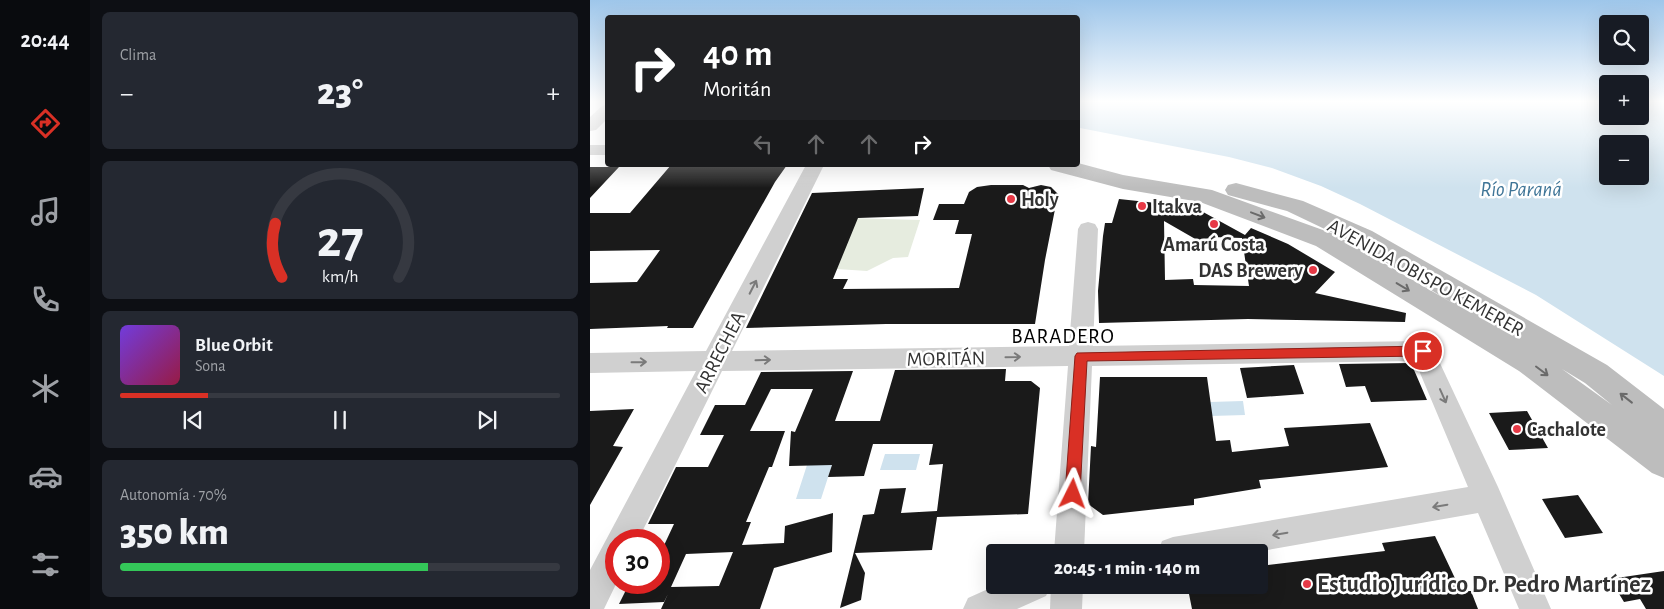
<!DOCTYPE html>
<html lang="es">
<head>
<meta charset="utf-8">
<style>
	:root { --surface:#171b24; --page:#242831; --text:#f1f3f6; --muted:#9ea1a6; --line:#363941; --accent:#d93025 }
	body { margin:0; font-family:"Alegreya Sans",sans-serif; background:var(--page); color:var(--text); height:100vh; display:flex; flex-direction:column; font-size:19px; white-space:nowrap }
	* { box-sizing:border-box; margin:0 }
	p { font-size:16px; color:var(--muted) }
	.icon { flex:none; width:28px; height:28px; fill:none; stroke:currentColor; stroke-width:2; stroke-linecap:round; stroke-linejoin:round }
	.map { position:relative; flex:1; overflow:hidden }
	.panel { display:flex; flex-direction:column; gap:12px; padding:12px; background:#0d0f14; width:500px }
	.panel>* { flex:none }
	.top-card { position:absolute; left:15px; top:15px; width:475px; height:152px; border-radius:5px; box-shadow:0 5px 20px #0002; background:#202124; color:#fff; overflow:hidden }
	.tools { position:absolute; left:1009px; top:15px; display:grid; gap:10px }
	.tools a { display:grid; place-items:center; width:50px; height:50px; border-radius:5px; background:var(--surface); box-shadow:0 5px 20px #0002; font-size:25px }
	.speed { position:absolute; left:15px; top:529px; display:flex; gap:10px; font-size:25px; font-weight:700; text-align:center }
	.speed>* { display:grid; place-content:center; width:65px; height:65px; border-radius:50%; background:var(--surface); box-shadow:0 5px 20px #0002; line-height:1 }
	.speed .limit { border:8px solid #d22; background:#fff; color:#111 }
	.pin { position:absolute; display:grid; place-items:center; width:42px; height:42px; color:#fff; margin:-21px; border:2px solid #fff; border-radius:50%; box-shadow:0 1px 5px #0007 }
	.me { position:absolute; width:55px; margin:-28px; rotate:3deg; stroke-linejoin:round; filter:drop-shadow(0 0 4px #0008) }
	.turn { display:flex; align-items:center; gap:18px; height:105px; padding:0 15px; font-size:22px }
	.turn .icon { width:65px; height:65px; stroke-width:2.5 }
	.turn b { display:block; font-size:35px; line-height:42px }
	.lanes { display:flex; align-items:center; height:48px; padding:0 15px; background:#0003; justify-content:center; gap:25px; direction:ltr }
	.lanes .off { opacity:.35 }
	.big { font-size:38px; font-weight:800; line-height:1.1 }
	.panel .widget { flex:1; display:flex; flex-direction:column; justify-content:center; gap:8px; min-width:0; padding:0 18px; border-radius:8px; background:var(--page) }
	.panel .dial { align-items:center; gap:0 }
	.dial svg { height:130px; overflow:visible; fill:none; stroke:var(--line); stroke-width:7; stroke-linecap:round; text-anchor:middle }
	.dial text { fill:var(--text); stroke:none }
	.song { display:flex; align-items:center; gap:15px }
	.cover { width:60px; height:60px; border-radius:8px; background:linear-gradient(135deg,hsl(260 70% 55%),hsl(340 70% 35%)) }
	.played { height:5px; border-radius:2px; background:linear-gradient(90deg,var(--accent) 20%,var(--line) 20%) }
	.keys { display:flex; justify-content:space-around; direction:ltr }
	.heat { display:flex; justify-content:space-between; align-items:center; font-size:28px; direction:ltr }
	.charge { height:8px; border-radius:4px; background:linear-gradient(90deg,#34c759 70%,var(--line) 0) }
	.trip { position:absolute; left:396px; top:544px; width:282px; height:50px; border-radius:5px; background:var(--surface); box-shadow:0 5px 20px #0002; font-weight:800; line-height:50px; text-align:center }
	main { display:flex; flex:1; min-height:0 }
	.dock { display:flex; flex-direction:column; width:90px; justify-content:space-around; align-items:center; background:#090b0e; color:var(--muted) }
	.dock .icon { width:35px; height:35px }
	.dock .selected { color:var(--accent) }
	.dock b { font-size:22px; color:var(--text) }
	.map>svg:first-child { display:block }
	.green { fill:#e6ecdf }
	.water { fill:#cfe2ee; fill-rule:evenodd }
	.building { fill:#1a1a1a; fill-rule:evenodd }
	.lines { fill:none; stroke-linecap:round; stroke-linejoin:round }
	.street { fill:#d0d0d0; fill-rule:evenodd }
	.secondary { fill:#bdbdbd; fill-rule:evenodd }
	.oneway { stroke:#6a6a6a }
	.oneway2 { stroke:#7a7a7a }
	.route { fill:#d93025; stroke:#8d1f18 }
	.poi-dot { fill:#e63946; stroke:#fff; stroke-width:2 }
	.labels { text-anchor:middle; stroke-width:5; stroke-linejoin:round; paint-order:stroke }
	.poi-label { font-size:20px; font-weight:bold; fill:#333; stroke:#fff; text-anchor:start }
	.street-label { font-size:20px; fill:#333; stroke:#fff }
	.water-label { font-size:21px; font-style:italic; fill:#3f7597; stroke:#fff }
	.neighbourhood-label { font-size:21px; letter-spacing:1px; fill:#000; stroke:#fff }
	.near-poi-label { font-size:24px; font-weight:bold; fill:#333; stroke:#fff; text-anchor:start }
</style>
</head>
<body>
<main>
<nav class="dock">
<b>20:44</b>
<svg class="icon selected" aria-label="directions" viewBox="0 0 24 24"><path d="M12 3l9 9-9 9-9-9zM9 14v-3h6M13 9l2 2-2 2"/></svg>
<svg class="icon" aria-label="music" viewBox="0 0 24 24"><path d="M9 18V5l10-2v13"/><circle cx="6" cy="18" r="3"/><circle cx="16" cy="16" r="3"/></svg>
<svg class="icon" aria-label="phone" viewBox="0 0 24 24"><path d="M5 4h4l2 5-3 2q2 4 5 5l2-3 5 2v4C11 20 4 13 5 4z"/></svg>
<svg class="icon" aria-label="climate" viewBox="0 0 24 24"><path d="M12 3v18M4 7l16 10M4 17L20 7"/></svg>
<svg class="icon" aria-label="car" viewBox="0 0 24 24"><path d="M5 17H2v-5l4-1 3-4h7l3 4 3 1v5h-3M9 17h6M6 11h13"/><circle cx="7" cy="17" r="2"/><circle cx="17" cy="17" r="2"/></svg>
<svg class="icon" aria-label="filters" viewBox="0 0 24 24"><path d="M4 7h16M4 17h16"/><circle cx="9" cy="7" r="2"/><circle cx="15" cy="17" r="2"/></svg>
</nav>
<section class="panel">
<div class="widget"><p>Clima</p>
<div class="heat"><a>−</a><b class="big">23°</b><a>+</a></div>
</div>
<div class="widget dial"><svg viewBox="0 0 100 80">
<path d="M14 69A42 42 0 1 1 86 69"/>
<path d="M14 69A42 42 0 0 1 10 36" stroke="#d93025"/>
<text x="50" y="56" font-size="32" font-weight="700">27</text>
<text x="50" y="72" font-size="11">km/h</text>
</svg></div>
<div class="widget">
<div class="song"><i class="cover"></i><div><b>Blue Orbit</b><p>Sona</p></div></div>
<div class="played"></div>
<div class="keys"><svg class="icon" aria-label="previous" viewBox="0 0 24 24"><path d="M18 5L8 12l10 7zM5 5v14"/></svg><svg class="icon" aria-label="pause" viewBox="0 0 24 24"><path d="M8 5v14M16 5v14"/></svg><svg class="icon" aria-label="next" viewBox="0 0 24 24"><path d="M6 5l10 7-10 7zM19 5v14"/></svg></div>
</div>
<div class="widget"><p>Autonomía · 70%</p><b class="big">350 km</b><div class="charge"></div></div>
</section>
<div class="map">
<svg width="1074" height="609" viewBox="0 0 1074 609">
	<rect width="100%" height="100%" fill="#fff"/>
	<path class="green" d="M260,218l70,2 -12,37 -15,1 -26,13 -30,-2 8,-21z"/>
	<path class="water" d="M488,102h529l1,14h32v-14h24v274l-128,-81 -176,-91 -39,-18 -49,-18 -43,-11 -149,-29 -2,-1zM1018,144h32v32h-32z
		M653,401l2,14 -34,1 -1,-14z
		M295,454h35l-4,16h-36z
		M217,465h25l-11,34h-25z"/>
	<path class="building" d="M81,165h116l-12,17 -82,146h-26l1,-2 -78,3v-46l47,-1 23,-32 -70,1v-38h40z
		M0,167h29l-29,31z
		M401,185h32l6,3 12,-3 10,2 7,7 -13,66 -10,64h-149l-140,4 66,-135 112,-5 -6,28 -60,2 -25,61h15l-5,10 116,-1 13,-54h-17l4,-14h-26l6,-16h25l5,-12 8,-5z
		M529,199l75,8 51,28 6,-7 37,16 47,28 -20,21 91,20 -1,9 -157,-3 -149,4 -1,-32 5,-55 2,-13h7zM574,221l40,23 8,-7 30,1 7,48 -55,-1 -1,-6 -28,1z
		M821,363l16,37 -56,2 -6,-16 -19,1 -7,-23z
		M704,365l10,29 -57,4 -7,-30z
		M416,369l-1,12h26l9,7 -12,126 -91,3 -5,33 -77,3 10,20 -4,27 -21,8 23,-93 11,-1 6,-25 26,-1 -5,25 36,-2 6,-47 -14,1 4,-21h-60l-9,32 -36,1 4,-12 -43,1 2,-35 4,1 18,-43h-42l-21,42h35l-13,36h-3l-23,55h5l-9,23 42,-2 1,-17 48,-13 -1,39 -58,16 -14,41h-99l7,-15 -4,8 -45,2 10,-20 30,-2v-26l15,-32h-26l28,-57h32l16,-32h-24l15,-30h30l16,-33 92,-1 -18,50h45l15,-51zM143,552l-14,34 -48,1 15,-33z
		M510,377h107l9,64 14,-1 2,12 57,-6 -5,-18 86,-5 18,44 -129,13 2,8 -67,11v6l-91,10 -15,-11 3,-58 5,1z
		M44,409l-21,37 10,1 -33,58v-94z
		M937,411l21,37 -39,2 -20,-37z
		M988,495l25,38 -38,5 -23,-39z
		M845,536l26,55h10l7,18h-286l-4,-20 19,-4h53v-19l125,-15 -3,-8z
		M1074,571v38h-18l-6,-10 -16,3 -14,-23z"/>
	<g class="lines">
		<path class="street" d="M18,104v14l-12,12 -6,1v-14l12,-11z
			M0,145h18v10h-18z
			M216,165h18l-92,186 337,-5 9,-117 3,-5 7,-2 7,2 3,5 -5,117 330,-5 8,3 67,143 53,122h-32l-41,-96 -222,39h-98l4,-11 11,-4 295,-50 -53,-126 -323,5 -8,186h-30l14,-186 -346,5 -84,169h-22l1,42 -13,27h-14v-39l106,-199 -106,2v-20l116,-2z
			M407,585h54l-5,11 -29,13h-54l5,-11z
			M461,585h32l-1,24h-32z"/>
		<path class="secondary" d="M488,163l45,12 89,15 122,44 120,70 -100,-61 -67,-32 -59,-16 -3,-5 3,-5 8,-2 67,18 69,30 235,134 57,44v69l-12,-5 -133,-102 -203,-125 -116,-44 -77,-13 -72,-19 -3,-5h30zM972,369l23,14 27,22z"/>
	</g>
	<defs><path id="oneway-shaft" d="M-6 0H5M1.5-3L5.5 0L1.5 3" fill="none" stroke-width="1.6" stroke-linecap="round" stroke-linejoin="round" transform="scale(1.25)"/></defs>
	<g class="oneway">
		<use href="#oneway-shaft" transform="translate(668 215) rotate(21)"/>
		<use href="#oneway-shaft" transform="translate(813 287) rotate(31)"/>
		<use href="#oneway-shaft" transform="translate(952 371) rotate(37)"/>
		<use href="#oneway-shaft" transform="translate(1036 398) rotate(-142)"/>
	</g>
	<g class="oneway2">
		<use href="#oneway-shaft" transform="translate(163 287) rotate(-63)"/>
		<use href="#oneway-shaft" transform="translate(423 357) rotate(-1)"/>
		<use href="#oneway-shaft" transform="translate(173 360) rotate(-1)"/>
		<use href="#oneway-shaft" transform="translate(49 362) rotate(-1)"/>
		<use href="#oneway-shaft" transform="translate(853 396) rotate(66)"/>
		<use href="#oneway-shaft" transform="translate(850 506) rotate(170)"/>
		<use href="#oneway-shaft" transform="translate(690 534) rotate(170)"/>
	</g>
	<linearGradient id="sky" x2="0" y2="1"><stop stop-color="#9ec6ea"/><stop offset="0.54" stop-color="#fff"/><stop offset="1" stop-color="#fff" stop-opacity="0"/></linearGradient>
	<rect width="1074" height="188" fill="url(#sky)"/>
	<path class="route" d="M833,346l4,2 2,3 -2,4 -4,1 -336,5 -7,133 -2,5 -5,2 -5,-2 -3,-5 10,-138 2,-3z"/>
	<g class="poi-dot">
		<circle cx="421" cy="199" r="5"/>
		<circle cx="552" cy="206" r="5"/>
		<circle cx="624" cy="224" r="5"/>
		<circle cx="723" cy="270" r="5"/>
		<circle cx="927" cy="429" r="5"/>
		<circle cx="717" cy="584" r="5"/>
	</g>
	<g class="labels">
		<g class="poi-label">
			<text x="431" y="206">Holy</text>
			<text x="562" y="213">Itakva</text>
			<text x="624" y="251" text-anchor="middle">Amarú Costa</text>
			<text x="713" y="277" text-anchor="end">DAS Brewery</text>
			<text x="937" y="436">Cachalote</text>
		</g>
		<g class="street-label">
			<text transform="translate(836 277) rotate(29)" y="7">AVENIDA OBISPO KEMERER</text>
			<text transform="translate(129 352) rotate(-63)" y="7">ARRECHEA</text>
			<text transform="translate(356 358) rotate(-1)" y="7">MORITÁN</text>
		</g>
		<g class="water-label">
			<text x="931" y="196">Río Paraná</text>
		</g>
		<g class="neighbourhood-label">
			<text x="473" y="343">BARADERO</text>
		</g>
		<g class="near-poi-label">
			<text x="727" y="592">Estudio Jurídico Dr. Pedro Martínez</text>
		</g>
	</g>
</svg>
<div class="tools">
<a><svg class="icon" aria-label="search" viewBox="0 0 24 24"><circle cx="10" cy="10" r="6"/><path d="M15 15l6 6"/></svg></a>
<a>+</a>
<a>−</a>
</div>
<div class="speed"><div class="limit">30</div></div>
<div class="pin" style="left:833px;top:351px;background:#d93025"><svg class="icon" aria-label="arrive" viewBox="0 0 24 24"><path d="M6 21V4h12l-3 4 3 4H6"/></svg></div>
<svg class="me" style="left:483px;top:494px" viewBox="-20 -20 40 40"><path d="M0-17L14 15 0 8-14 15z" fill="#d93025" stroke="#fff" stroke-width="4"/></svg>
<div class="trip">20:45 · 1 min · 140 m</div>
<div class="top-card">
<div class="turn"><svg class="icon" aria-label="right" viewBox="0 0 24 24"><path d="M7 20v-9h11M14 6l5 5-5 5"/></svg><div><b>40 m</b>Moritán</div></div>
<div class="lanes"><svg class="icon off" aria-label="left" viewBox="0 0 24 24"><path d="M17 20v-9H6M10 6l-5 5 5 5"/></svg><svg class="icon off" aria-label="ahead" viewBox="0 0 24 24"><path d="M12 20V5M6 11l6-6 6 6"/></svg><svg class="icon off" aria-label="ahead" viewBox="0 0 24 24"><path d="M12 20V5M6 11l6-6 6 6"/></svg><svg class="icon" aria-label="right" viewBox="0 0 24 24"><path d="M7 20v-9h11M14 6l5 5-5 5"/></svg></div>
</div>
</div>
</main>
</body>
</html>
